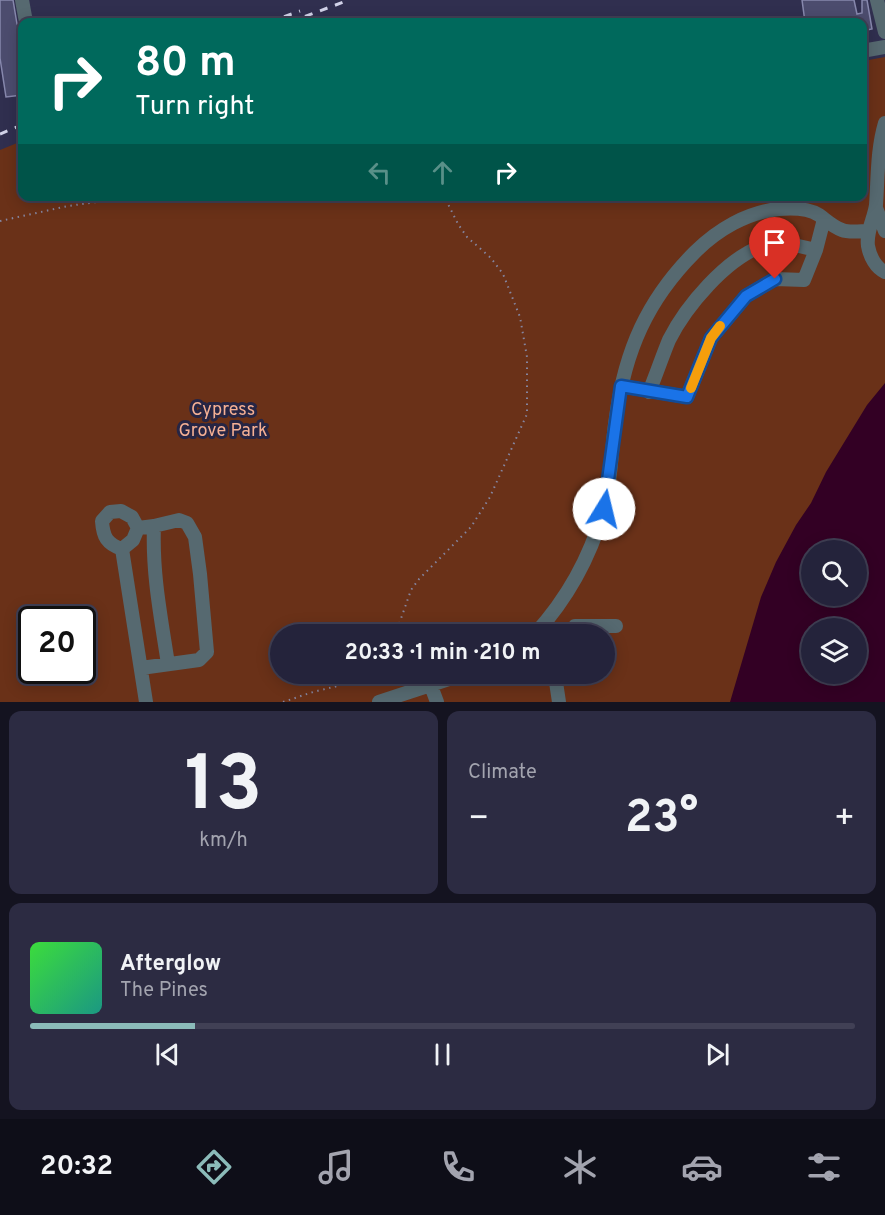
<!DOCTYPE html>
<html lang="en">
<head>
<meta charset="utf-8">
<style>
	:root { --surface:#24233b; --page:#2c2b42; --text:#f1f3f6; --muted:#a3a4af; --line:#414055; --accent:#8bbbb9 }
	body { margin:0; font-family:Overpass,sans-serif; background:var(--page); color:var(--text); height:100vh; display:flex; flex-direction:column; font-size:22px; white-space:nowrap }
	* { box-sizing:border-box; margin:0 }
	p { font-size:20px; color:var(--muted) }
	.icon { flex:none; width:33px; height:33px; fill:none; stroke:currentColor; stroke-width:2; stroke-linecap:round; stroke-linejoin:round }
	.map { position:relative; height:702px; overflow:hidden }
	.sheet { display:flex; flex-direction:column; gap:9px; padding:9px; background:#141320; flex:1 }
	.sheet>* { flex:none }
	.guide { position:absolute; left:18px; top:18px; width:849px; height:183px; border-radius:12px; box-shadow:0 3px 15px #0003,0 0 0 2px var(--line); background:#00695c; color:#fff; overflow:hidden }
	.fabs { position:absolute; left:801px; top:540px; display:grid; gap:12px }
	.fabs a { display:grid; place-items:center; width:66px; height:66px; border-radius:50%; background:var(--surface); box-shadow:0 3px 15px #0003,0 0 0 2px var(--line); font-size:30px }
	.speed { position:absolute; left:18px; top:606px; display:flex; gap:12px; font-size:30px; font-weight:700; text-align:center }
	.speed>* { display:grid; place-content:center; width:78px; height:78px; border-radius:50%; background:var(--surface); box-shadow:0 3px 15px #0003,0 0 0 2px var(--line); line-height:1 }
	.speed .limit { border:3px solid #111; border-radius:9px; background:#fff; color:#111 }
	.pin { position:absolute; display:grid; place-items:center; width:51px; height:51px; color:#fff; margin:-62px -26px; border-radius:50% 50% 50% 0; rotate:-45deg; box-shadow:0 0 6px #0007 }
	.pin .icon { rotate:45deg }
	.me { position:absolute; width:66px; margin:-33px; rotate:9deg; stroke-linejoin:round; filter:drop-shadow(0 0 4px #0008) }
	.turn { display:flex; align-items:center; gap:21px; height:126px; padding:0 18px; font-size:27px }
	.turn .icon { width:78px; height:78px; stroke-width:2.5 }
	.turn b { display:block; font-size:42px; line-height:51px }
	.lanes { display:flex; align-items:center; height:57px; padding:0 18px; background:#0003; justify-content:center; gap:30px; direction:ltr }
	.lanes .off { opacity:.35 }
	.big { font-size:45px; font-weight:700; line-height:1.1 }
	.sheet .widget { flex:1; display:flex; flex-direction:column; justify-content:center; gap:9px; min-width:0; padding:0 21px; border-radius:12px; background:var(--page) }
	.sheet .dial { align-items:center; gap:0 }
	.dial b { font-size:78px; line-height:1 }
	.song { display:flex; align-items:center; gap:18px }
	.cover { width:72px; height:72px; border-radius:9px; background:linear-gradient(135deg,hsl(120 70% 55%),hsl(170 70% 35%)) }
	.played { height:6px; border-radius:3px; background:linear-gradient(90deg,var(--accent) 20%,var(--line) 20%) }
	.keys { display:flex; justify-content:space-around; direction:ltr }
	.heat { display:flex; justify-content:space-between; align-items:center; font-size:33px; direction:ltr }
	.sheet .tiles { flex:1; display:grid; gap:9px; grid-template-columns:1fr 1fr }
	.widget:last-child { grid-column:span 2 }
	.trip { position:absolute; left:270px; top:624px; width:345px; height:60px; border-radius:30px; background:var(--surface); box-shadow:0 3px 15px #0003,0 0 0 2px var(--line); font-weight:700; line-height:60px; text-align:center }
	.menu { display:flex; height:96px; justify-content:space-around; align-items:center; background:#0e0e18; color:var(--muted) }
	.menu .icon { width:42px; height:42px }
	.menu .selected { color:var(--accent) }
	.menu b { font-size:27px; color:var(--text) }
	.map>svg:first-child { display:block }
	.green { fill:#6a3118; fill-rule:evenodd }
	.water { fill:#330024; fill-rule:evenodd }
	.building { fill:#4c4c6e; stroke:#8788ad; stroke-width:1.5 }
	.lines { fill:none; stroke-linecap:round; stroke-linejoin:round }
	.path { stroke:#85859f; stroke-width:2; stroke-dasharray:1.5 4.5; stroke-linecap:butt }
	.minor { stroke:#566970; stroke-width:14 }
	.rail { stroke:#d1d2e8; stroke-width:3; stroke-dasharray:8 8; stroke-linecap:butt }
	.route-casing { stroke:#114b97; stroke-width:15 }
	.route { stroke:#1a73e8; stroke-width:10 }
	.slow { stroke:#f59e0b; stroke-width:10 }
	.labels { text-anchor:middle; stroke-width:6; stroke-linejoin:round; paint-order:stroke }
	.park-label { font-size:18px; fill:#f5b094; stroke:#262544 }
</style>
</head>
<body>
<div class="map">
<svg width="885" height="702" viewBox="0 0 885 702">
	<rect width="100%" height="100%" fill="#302f4f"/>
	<path class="green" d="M885,57v645h-885v-552l22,-9v55h840l1,-135zM812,550h44v46h-44zM32,620h50v50h-50zM812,628h44v46h-44zM280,634h324v40h-324z"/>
	<path class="water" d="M885,383v319h-155l31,-105 15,-35 20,-37 15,-22 15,-31 41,-67zM812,550h44v46h-44zM812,628h44v46h-44z"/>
	<path class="building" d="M0,0h13l4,24 4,5 1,8v58l-16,2 -6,-39z
		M802,0h52l3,14 5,-1v-13h5l5,29 -10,2v-9h-57z"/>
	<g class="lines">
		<path class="path" d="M0,221l68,-15 72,-10
			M394,634l3,-4 14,-40 8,-11 52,-52 19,-30 37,-83v-57l-7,-40 -17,-43 -12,-16 -24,-21 -9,-13 -14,-28
			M283,702c13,-4 25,-9 38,-12 16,-4 27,-5 40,-16"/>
		<path class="minor" d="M22,0l4,22
			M877,0l8,32
			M862,51l23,-4
			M885,123c-8,27 -7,54 -9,82 -2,14 -10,27 -8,41 2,11 8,22 17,26
			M876,208l9,23
			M621,386l66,11 24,-59 35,-42 29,-17 29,1 12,-30 8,-31
			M649,392c7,-17 13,-35 20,-52 17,-34 57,-81 93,-94 17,-6 37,0 54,4
			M121,511l11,6 6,11 -5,12 -11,9c-15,-5 -19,-12 -20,-28l8,-9z
			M154,526c-2,47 7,92 14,138
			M138,528l16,-2 25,-6 8,3 8,14 5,37 7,78 -8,8 -58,8
			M122,549l24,153
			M535,634c31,-34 55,-77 68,-122 9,-31 8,-64 13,-95 9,-66 31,-117 79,-165 22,-22 52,-40 84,-43 12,-1 29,-1 40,6 7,5 14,12 23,15 7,3 19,1 27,1
			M570,634l5,-8h41
			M431,686l6,16
			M379,702l85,-28
			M559,702l-3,-20 3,-8"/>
		<path class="rail" d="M269,22l31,-11
			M290,22l59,-22
			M0,134l22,-9"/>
	</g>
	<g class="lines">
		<defs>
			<path id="route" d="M604,509l17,-123 66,11 24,-59 35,-42 29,-17"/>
		</defs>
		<use href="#route" class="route-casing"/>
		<use href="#route" class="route"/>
		<path class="slow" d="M691,388l20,-50 9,-12"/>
	</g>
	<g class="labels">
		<g class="park-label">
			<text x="223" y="415">Cypress<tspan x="223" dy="21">Grove Park</tspan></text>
		</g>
	</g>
</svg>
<div class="fabs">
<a><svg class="icon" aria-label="search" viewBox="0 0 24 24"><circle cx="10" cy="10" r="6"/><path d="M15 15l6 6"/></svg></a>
<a><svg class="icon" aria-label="layers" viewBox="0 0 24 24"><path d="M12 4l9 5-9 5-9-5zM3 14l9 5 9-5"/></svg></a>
</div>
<div class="speed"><div class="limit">20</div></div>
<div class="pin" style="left:775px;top:279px;background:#d93025"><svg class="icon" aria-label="arrive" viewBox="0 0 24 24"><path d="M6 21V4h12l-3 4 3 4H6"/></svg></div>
<svg class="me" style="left:604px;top:509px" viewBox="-20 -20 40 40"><circle r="19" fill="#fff"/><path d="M0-13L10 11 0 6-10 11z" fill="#1a73e8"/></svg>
<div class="trip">20:33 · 1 min · 210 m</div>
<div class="guide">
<div class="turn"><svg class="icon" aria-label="right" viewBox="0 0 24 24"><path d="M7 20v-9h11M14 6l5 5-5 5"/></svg><div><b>80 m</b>Turn right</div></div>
<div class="lanes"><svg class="icon off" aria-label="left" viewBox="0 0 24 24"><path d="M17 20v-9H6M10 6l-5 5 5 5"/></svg><svg class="icon off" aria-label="ahead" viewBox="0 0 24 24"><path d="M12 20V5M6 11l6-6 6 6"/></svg><svg class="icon" aria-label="right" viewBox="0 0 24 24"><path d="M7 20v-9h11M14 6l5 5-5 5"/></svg></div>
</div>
</div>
<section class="sheet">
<div class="tiles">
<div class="widget dial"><b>13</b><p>km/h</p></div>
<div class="widget"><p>Climate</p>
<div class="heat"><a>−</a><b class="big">23°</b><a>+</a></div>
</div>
<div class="widget">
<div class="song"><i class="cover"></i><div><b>Afterglow</b><p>The Pines</p></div></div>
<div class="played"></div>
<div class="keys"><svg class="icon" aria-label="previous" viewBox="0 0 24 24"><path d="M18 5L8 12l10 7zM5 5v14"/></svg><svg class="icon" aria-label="pause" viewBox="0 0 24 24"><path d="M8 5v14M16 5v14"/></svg><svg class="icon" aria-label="next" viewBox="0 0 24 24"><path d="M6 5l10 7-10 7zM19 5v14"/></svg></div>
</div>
</div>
</section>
<nav class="menu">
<b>20:32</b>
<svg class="icon selected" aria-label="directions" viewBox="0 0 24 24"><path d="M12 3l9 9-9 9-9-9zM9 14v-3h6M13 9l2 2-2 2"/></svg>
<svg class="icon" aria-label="music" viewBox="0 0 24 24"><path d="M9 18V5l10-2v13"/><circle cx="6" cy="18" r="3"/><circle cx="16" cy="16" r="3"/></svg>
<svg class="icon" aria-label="phone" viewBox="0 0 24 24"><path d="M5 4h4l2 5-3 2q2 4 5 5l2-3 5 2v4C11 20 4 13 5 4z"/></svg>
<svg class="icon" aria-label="climate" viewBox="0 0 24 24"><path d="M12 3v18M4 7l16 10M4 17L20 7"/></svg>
<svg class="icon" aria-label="car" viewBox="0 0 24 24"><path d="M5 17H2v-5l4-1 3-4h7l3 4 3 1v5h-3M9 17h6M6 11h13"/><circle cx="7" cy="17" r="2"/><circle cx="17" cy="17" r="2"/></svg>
<svg class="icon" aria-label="filters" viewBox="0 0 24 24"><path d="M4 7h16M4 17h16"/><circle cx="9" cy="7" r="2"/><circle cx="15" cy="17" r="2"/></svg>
</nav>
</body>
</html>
